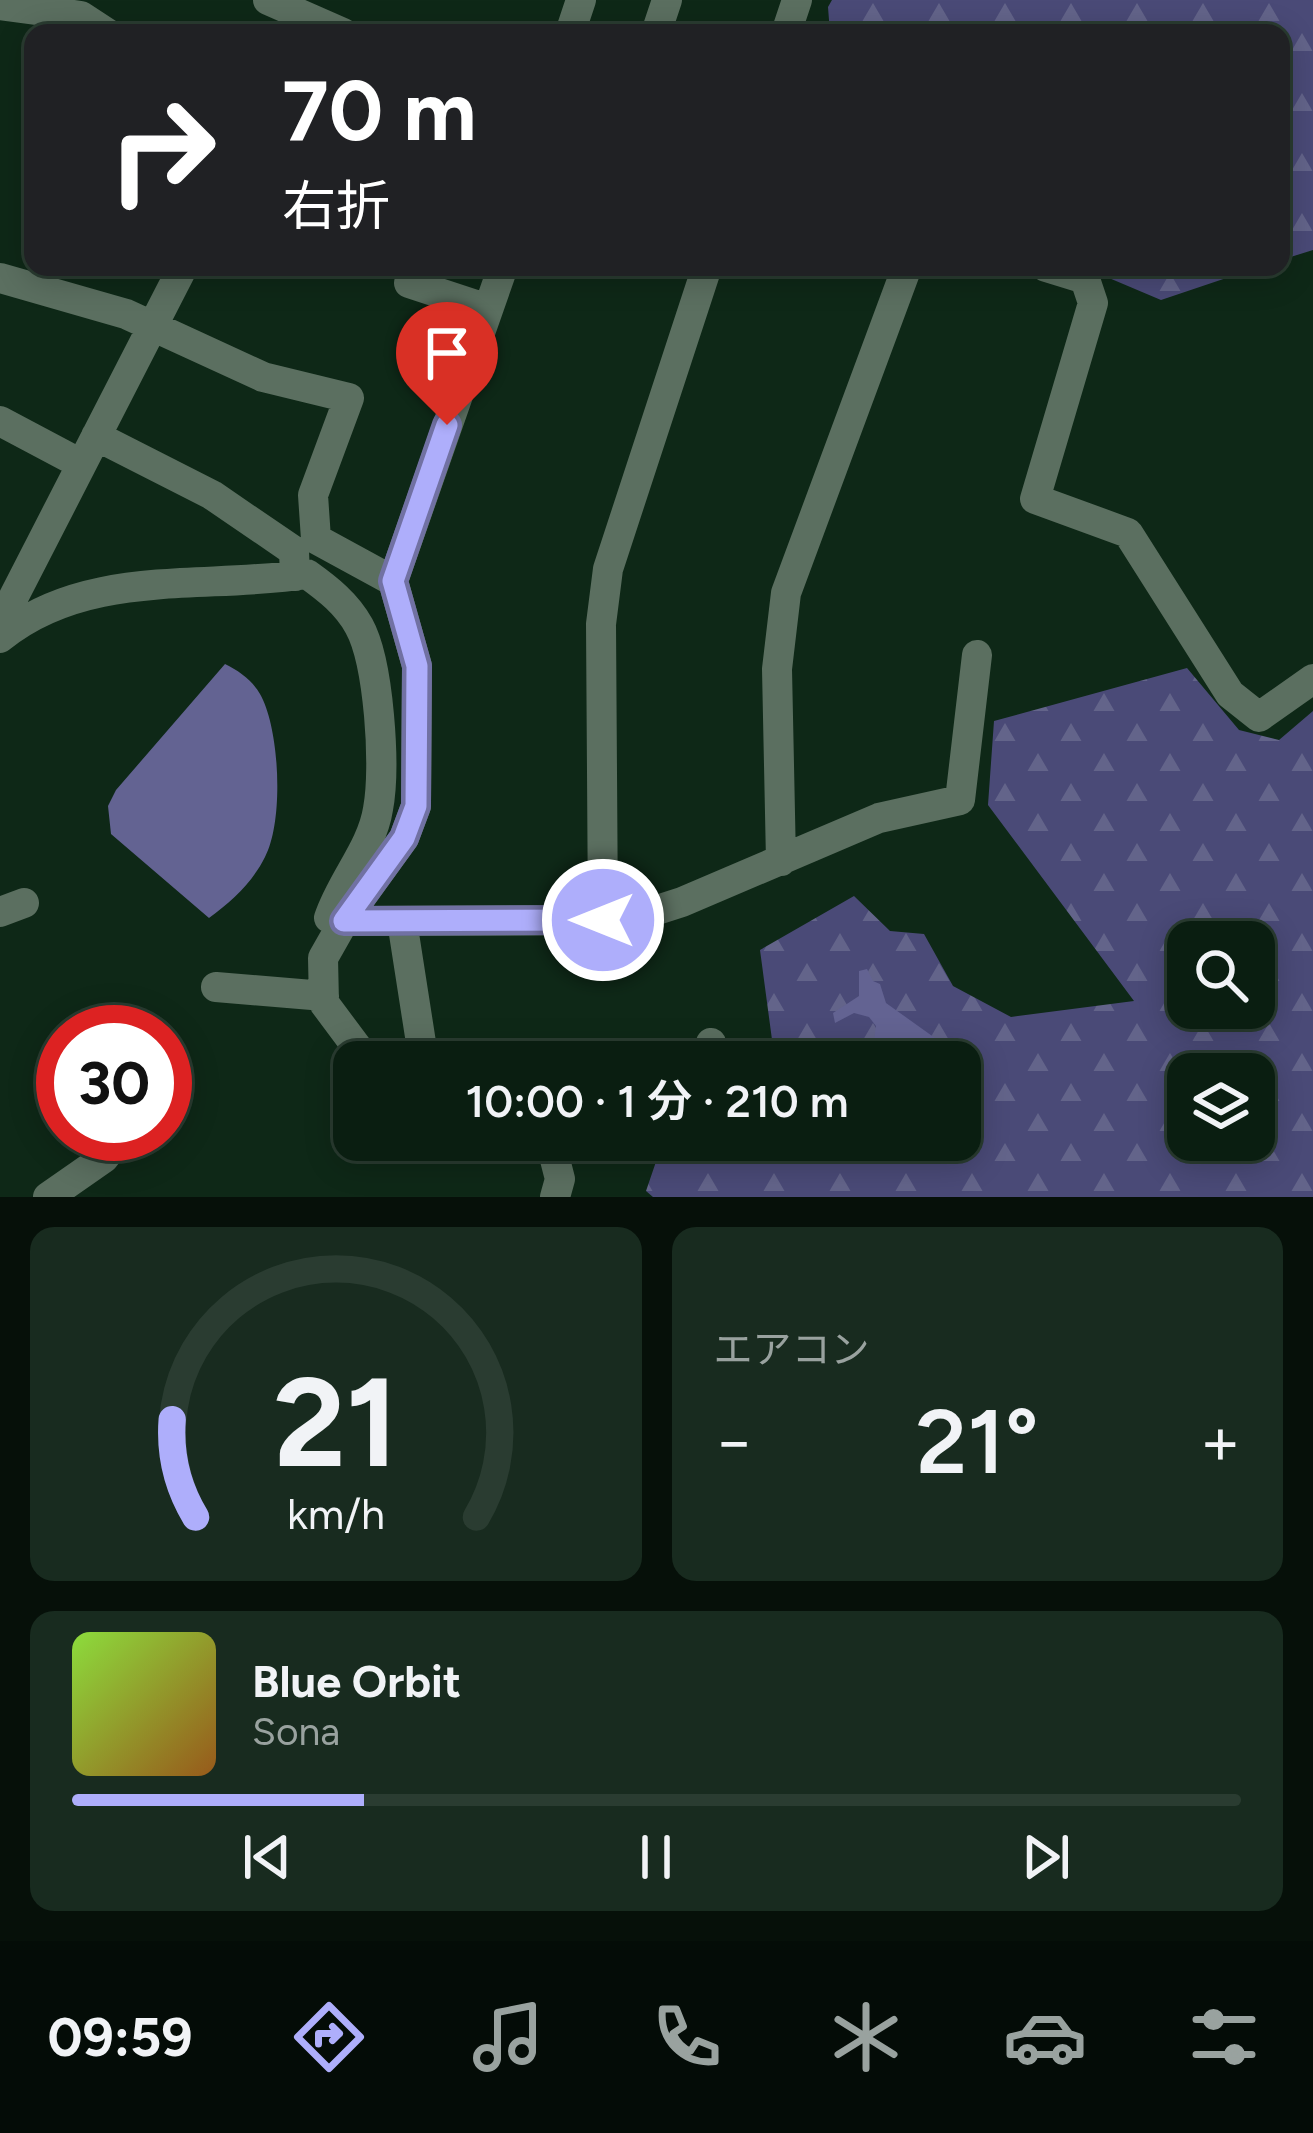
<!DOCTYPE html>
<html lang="ja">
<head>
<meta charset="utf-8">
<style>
	:root { --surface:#0a1e11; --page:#182b1f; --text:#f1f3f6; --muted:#99a29f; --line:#2a3c31; --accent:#aeaefb }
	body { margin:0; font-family:Figtree,"Noto Sans JP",sans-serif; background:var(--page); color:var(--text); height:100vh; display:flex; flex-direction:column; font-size:45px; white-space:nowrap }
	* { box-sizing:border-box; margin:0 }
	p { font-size:39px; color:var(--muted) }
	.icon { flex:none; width:66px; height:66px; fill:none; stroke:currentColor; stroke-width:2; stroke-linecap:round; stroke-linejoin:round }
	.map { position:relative; height:1197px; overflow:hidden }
	.details { display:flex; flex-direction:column; gap:30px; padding:30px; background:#061009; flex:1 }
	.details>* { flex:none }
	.hud { position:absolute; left:24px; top:24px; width:1266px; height:252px; border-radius:24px; box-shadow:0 6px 30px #0003,0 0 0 3px var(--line); background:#202124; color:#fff; overflow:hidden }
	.tools { position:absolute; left:1167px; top:921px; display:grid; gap:24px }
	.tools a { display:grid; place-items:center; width:108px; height:108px; border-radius:24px; background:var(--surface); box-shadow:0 6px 30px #0003,0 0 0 3px var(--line); font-size:60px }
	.speed { position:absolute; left:36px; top:1005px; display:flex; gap:24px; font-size:60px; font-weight:700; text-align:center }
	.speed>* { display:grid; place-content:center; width:156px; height:156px; border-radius:50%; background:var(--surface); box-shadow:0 6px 30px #0003,0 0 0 3px var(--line); line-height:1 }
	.speed .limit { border:18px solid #d22; background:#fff; color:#111 }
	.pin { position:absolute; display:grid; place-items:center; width:102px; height:102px; color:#fff; margin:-123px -51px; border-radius:50% 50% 50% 0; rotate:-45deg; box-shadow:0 0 12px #0007 }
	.pin .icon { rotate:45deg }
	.me { position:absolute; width:132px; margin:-66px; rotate:270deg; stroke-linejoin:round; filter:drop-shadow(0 0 9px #0008) }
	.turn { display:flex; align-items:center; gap:42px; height:252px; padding:0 60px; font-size:54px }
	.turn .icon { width:156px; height:156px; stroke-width:2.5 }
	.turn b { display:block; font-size:84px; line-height:102px }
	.big { font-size:90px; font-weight:600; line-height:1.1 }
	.details .widget { flex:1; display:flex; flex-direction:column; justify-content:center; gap:18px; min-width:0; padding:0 42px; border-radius:24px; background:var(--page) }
	.details .dial { align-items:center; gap:0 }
	.dial svg { height:312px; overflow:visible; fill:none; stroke:var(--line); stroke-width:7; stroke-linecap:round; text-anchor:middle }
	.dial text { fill:var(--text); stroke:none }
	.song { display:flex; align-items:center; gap:36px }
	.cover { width:144px; height:144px; border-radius:18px; background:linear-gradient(135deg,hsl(90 70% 55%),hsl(30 70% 35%)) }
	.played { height:12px; border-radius:6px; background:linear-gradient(90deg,var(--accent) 25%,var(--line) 25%) }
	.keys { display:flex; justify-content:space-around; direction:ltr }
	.heat { display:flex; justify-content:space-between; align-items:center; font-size:66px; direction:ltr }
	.details .tiles { flex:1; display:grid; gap:30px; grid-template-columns:1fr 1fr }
	.widget:last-child { grid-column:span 2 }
	.trip { position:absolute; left:333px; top:1041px; width:648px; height:120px; border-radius:24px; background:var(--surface); box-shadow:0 6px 30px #0003,0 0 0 3px var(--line); font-weight:600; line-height:120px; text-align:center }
	.menu { display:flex; height:192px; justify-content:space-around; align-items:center; background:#040c07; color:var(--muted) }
	.menu .icon { width:84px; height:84px }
	.menu .selected { color:var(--accent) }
	.menu b { font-size:54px; color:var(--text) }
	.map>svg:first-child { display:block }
	.forest { fill:url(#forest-firs); fill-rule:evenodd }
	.water { fill:#636392 }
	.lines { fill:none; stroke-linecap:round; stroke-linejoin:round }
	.minor { stroke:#5b6f60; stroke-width:30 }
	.route-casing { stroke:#7171a3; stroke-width:30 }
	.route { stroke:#aeaefb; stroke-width:21 }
</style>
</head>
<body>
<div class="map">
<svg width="1313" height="1197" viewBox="0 0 1313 1197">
	<defs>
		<pattern id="forest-firs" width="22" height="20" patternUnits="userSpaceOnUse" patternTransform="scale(3)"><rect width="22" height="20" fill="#4a4a77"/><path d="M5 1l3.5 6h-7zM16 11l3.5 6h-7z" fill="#63648a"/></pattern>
	</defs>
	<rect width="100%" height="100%" fill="#0e2817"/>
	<path class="forest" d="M832,0h481v250l-32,10v-227h-451l-2,-26z
		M1083,267h176l-98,33z
		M1187,668l52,62 40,10 34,-29v486h-660l-7,-6 14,-41 -28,-10h328v-78h-185l-15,-112 94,-54 36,35 34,3 29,52 58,31 123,-16 -146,-196 6,-84zM1188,942h66v66h-66zM1188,1074h66v66h-66z"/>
	<path class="water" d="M225,664c14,7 27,16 35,30 20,35 24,127 5,163 -13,26 -33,44 -56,61l-98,-84 -3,-28 8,-16z
		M867,969l6,12 7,3 6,19 56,40 -4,11c-29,7 -36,-9 -65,-5l3,-23 -7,-9 -15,-4 -19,10 -2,-10 26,-17v-25z"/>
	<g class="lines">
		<path class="minor" d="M268,0l75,33
			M0,5l81,11 26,17
			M570,33l11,-33
			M656,33l11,-33
			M786,33l11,-33
			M415,267l-6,16 79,26
			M1046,267l39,12 8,24 -58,196 93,34 102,161 29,23 54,-38
			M0,278l126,36 137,63 86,21 -36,97 3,44 77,42
			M0,421l81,43
			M96,436l116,59 82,56 1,25
			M4,634l5,-28 174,-339
			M0,638c87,-71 205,-48 307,-64 21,15 40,30 52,52 20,36 27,141 19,183 -6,39 -37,72 -49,109
			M781,861l-4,-192 9,-76 121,-326
			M0,912l24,-9
			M603,920l-2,-296 7,-55 99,-302
			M344,921l282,-1 56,-18 197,-84 81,-18 17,-145
			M402,921l22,141
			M216,987l108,9
			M711,1043l2,19
			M368,1062l-44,-59 -1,-45 21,-37 60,-83 12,-32 1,-140 -24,-85 110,-314
			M61,1064l2,3
			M550,1140l10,39 -5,18
			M48,1197l56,-39 13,-17 -5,-7"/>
	</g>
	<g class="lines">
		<defs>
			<path id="route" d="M447,425l-54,156 24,85 -1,140 -12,32 -60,83 259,-1"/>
		</defs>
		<use href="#route" class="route-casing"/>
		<use href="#route" class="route"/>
	</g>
</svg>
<div class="tools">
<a><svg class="icon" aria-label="search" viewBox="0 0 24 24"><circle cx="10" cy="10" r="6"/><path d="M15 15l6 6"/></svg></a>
<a><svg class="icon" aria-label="layers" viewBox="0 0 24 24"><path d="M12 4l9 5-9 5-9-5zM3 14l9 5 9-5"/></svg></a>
</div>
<div class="speed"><div class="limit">30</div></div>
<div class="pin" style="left:447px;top:425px;background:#d93025"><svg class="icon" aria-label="arrive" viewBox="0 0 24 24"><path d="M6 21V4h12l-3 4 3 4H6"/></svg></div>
<svg class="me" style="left:603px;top:920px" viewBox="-20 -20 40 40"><circle r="17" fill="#aeaefb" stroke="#fff" stroke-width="3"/><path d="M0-11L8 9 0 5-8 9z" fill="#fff"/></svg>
<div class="trip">10:00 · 1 分 · 210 m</div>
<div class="hud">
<div class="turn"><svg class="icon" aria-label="right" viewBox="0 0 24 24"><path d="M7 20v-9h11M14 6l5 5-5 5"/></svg><div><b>70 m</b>右折</div></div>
</div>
</div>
<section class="details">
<div class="tiles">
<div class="widget dial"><svg viewBox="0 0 100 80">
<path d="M14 69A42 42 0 1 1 86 69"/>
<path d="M14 69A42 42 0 0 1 8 44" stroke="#aeaefb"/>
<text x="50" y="56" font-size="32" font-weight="700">21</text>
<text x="50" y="72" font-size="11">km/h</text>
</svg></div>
<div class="widget"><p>エアコン</p>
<div class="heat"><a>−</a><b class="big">21°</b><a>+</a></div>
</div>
<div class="widget">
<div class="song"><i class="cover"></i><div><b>Blue Orbit</b><p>Sona</p></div></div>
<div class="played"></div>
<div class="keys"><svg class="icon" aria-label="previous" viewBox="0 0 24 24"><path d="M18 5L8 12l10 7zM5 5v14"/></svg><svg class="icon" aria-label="pause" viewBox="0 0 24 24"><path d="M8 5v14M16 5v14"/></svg><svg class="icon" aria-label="next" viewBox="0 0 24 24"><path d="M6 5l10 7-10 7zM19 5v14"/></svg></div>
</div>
</div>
</section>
<nav class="menu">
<b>09:59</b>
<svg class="icon selected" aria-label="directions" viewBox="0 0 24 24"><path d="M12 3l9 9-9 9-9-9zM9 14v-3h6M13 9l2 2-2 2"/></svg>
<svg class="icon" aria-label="music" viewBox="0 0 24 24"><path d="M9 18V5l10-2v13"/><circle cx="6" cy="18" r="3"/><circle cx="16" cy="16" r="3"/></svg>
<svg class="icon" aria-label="phone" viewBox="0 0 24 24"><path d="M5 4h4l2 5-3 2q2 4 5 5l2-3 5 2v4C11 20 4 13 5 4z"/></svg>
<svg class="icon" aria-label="climate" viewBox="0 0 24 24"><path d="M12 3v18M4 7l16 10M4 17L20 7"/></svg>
<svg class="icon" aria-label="car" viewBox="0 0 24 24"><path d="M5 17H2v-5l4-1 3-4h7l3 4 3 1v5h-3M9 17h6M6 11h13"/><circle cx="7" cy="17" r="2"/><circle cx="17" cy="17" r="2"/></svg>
<svg class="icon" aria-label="filters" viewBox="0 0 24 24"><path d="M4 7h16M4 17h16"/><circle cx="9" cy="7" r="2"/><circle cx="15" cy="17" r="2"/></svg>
</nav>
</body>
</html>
